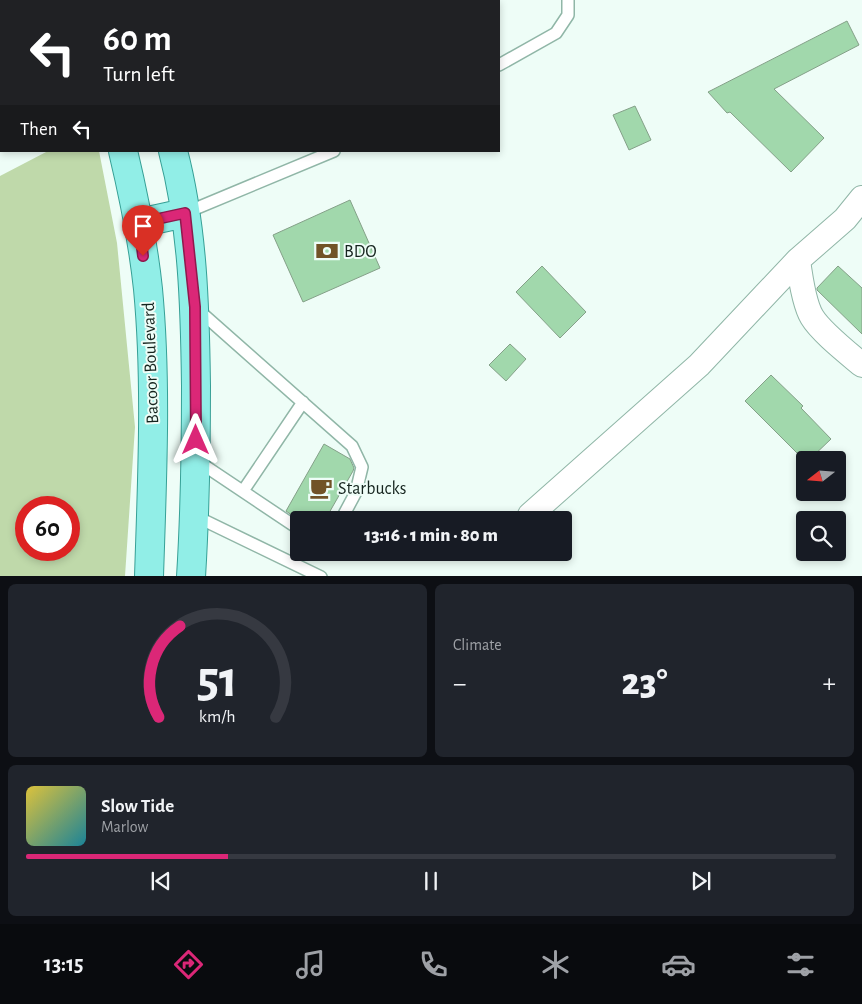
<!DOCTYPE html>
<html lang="en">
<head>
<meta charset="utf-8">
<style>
	:root { --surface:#171b24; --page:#20242c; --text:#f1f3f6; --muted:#9ea1a6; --line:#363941; --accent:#db2777 }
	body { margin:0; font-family:"Alegreya Sans",sans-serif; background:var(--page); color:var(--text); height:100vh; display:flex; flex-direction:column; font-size:19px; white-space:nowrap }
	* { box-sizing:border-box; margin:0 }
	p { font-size:16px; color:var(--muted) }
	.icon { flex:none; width:28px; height:28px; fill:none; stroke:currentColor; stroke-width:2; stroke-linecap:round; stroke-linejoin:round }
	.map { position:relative; height:576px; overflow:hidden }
	.sheet { display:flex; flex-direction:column; gap:8px; padding:8px; background:#0d0f14; flex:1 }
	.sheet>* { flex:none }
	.guide { position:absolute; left:0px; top:0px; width:500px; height:152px; box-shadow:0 2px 8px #0003; background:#202124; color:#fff; overflow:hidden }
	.needle { width:32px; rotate:253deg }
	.tools { position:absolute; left:796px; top:451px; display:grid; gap:10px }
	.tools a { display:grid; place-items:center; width:50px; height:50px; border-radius:5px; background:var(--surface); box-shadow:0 2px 8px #0003; font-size:25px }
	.speed { position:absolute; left:15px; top:496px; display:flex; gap:10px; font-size:25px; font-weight:700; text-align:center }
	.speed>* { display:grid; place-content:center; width:65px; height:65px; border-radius:50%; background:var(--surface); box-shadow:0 2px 8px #0003; line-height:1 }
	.speed .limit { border:8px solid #d22; background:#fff; color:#111 }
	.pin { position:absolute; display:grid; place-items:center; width:42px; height:42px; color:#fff; margin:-51px -21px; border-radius:50% 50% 50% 0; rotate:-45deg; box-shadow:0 0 5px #0007 }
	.pin .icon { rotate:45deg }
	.me { position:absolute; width:55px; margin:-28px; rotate:0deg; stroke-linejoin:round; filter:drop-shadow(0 0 4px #0008) }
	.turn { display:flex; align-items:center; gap:18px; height:105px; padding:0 20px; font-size:22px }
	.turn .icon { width:65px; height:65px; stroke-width:2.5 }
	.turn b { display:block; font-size:35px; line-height:42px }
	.then { display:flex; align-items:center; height:48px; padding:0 20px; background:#0003; gap:10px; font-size:19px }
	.big { font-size:38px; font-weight:800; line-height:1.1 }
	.sheet .widget { flex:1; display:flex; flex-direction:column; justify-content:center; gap:8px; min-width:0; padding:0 18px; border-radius:8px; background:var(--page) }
	.sheet .dial { align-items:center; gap:0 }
	.dial svg { height:130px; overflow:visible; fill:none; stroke:var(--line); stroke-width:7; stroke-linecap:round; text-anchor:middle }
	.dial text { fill:var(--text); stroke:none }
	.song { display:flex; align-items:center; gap:15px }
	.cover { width:60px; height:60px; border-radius:8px; background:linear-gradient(135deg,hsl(50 70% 55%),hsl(190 70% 35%)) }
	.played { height:5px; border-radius:2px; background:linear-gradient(90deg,var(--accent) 25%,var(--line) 25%) }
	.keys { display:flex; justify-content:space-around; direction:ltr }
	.heat { display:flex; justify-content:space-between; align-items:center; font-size:28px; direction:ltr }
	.sheet .tiles { flex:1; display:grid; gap:8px; grid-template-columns:1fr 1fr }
	.widget:last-child { grid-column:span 2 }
	.trip { position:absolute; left:290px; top:511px; width:282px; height:50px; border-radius:5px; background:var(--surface); box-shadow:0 2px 8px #0003; font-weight:800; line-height:50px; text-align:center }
	.tab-bar { display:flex; height:80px; justify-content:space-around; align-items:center; background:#090b0e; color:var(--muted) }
	.tab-bar .icon { width:35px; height:35px }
	.tab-bar .current { color:var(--accent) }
	.tab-bar b { font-size:22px; color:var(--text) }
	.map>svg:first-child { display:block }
	.green { fill:#bfd9aa; fill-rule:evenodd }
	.building { fill:#a1d8ac; stroke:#84a088 }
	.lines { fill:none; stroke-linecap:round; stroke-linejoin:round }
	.lane-casing { stroke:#90b6a7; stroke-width:14 }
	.street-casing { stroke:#90b6a7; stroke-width:26 }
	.primary-casing { stroke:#36a096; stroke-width:30 }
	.lane { stroke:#fff; stroke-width:11 }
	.street { stroke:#fff; stroke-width:24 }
	.primary { stroke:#91eee7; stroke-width:28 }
	.route-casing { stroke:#8e194d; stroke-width:12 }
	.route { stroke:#db2777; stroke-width:9 }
	.labels { text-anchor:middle; stroke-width:4; stroke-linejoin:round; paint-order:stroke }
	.poi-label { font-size:18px; fill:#15241e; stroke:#eefdf7; text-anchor:start }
	.street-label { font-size:18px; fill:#15241e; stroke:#eefdf7 }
</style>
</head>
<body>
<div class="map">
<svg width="862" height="577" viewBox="0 0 862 577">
	<rect width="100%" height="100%" fill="#eefdf7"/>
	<path class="green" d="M48,151h51l18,92 18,184 -10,149h-125v-400zM26,508h43v42h-43z"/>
	<path class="building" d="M847,21l12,24 -85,44 50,49 -33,34 -61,-60 -3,1 -19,-21z
		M635,106l16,34 -22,10 -16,-35z
		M350,200l30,68 -77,34 -30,-67z
		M542,266l44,46 -26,26 -44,-46z
		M838,266l24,22v46l-45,-44v-2z
		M510,344l16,15 -20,22 -17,-16z
		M771,375l32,31 -2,2 30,31 -22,21h-4v1l-60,-60z
		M324,444l26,15 4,9 -1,3 -28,49h-26l-13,-9z"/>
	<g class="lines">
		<defs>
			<path id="lane" d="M177,0v1
				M238,0v1
				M298,0l1,1
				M499,65l57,-32 12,-18v-15
				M185,213l149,-62
				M196,308l156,138 10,21 -6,25 -15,28
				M196,460l103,69
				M243,491l60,-89
				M195,516l126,61"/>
			<path id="street" d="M862,198l-17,21 -47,41c2,15 6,44 14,57 9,15 36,36 50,48
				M530,515l169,-150 99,-105"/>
			<path id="primary" d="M82,0l1,1
				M131,0l1,1
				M123,151c11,46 20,91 25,138 9,95 4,192 1,288
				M173,151c20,76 22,157 23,235 0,64 -1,127 -5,191
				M139,223l46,-10"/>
		</defs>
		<use href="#lane" class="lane-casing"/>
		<use href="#street" class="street-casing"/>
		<use href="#primary" class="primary-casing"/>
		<use href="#lane" class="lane"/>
		<use href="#street" class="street"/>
		<use href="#primary" class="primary"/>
	</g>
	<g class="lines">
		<defs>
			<path id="route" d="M143,256l-4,-33 46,-10 10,94 1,133"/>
		</defs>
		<use href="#route" class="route-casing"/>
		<use href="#route" class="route"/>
	</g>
	<defs>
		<symbol id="bank-bare" viewBox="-9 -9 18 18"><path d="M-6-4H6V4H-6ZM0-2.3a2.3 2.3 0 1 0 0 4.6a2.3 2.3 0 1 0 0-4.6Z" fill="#715327" stroke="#eefdf7" stroke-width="2.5" paint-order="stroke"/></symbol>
		<symbol id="cafe-bare" viewBox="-9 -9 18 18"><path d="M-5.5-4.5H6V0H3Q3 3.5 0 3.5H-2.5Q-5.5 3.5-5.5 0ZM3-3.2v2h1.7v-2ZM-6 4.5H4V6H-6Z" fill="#715327" stroke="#eefdf7" stroke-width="2.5" paint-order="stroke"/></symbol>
	</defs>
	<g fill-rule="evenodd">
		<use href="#bank-bare" x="311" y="235" width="32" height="32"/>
		<use href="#cafe-bare" x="305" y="472" width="32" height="32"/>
	</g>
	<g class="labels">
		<g class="poi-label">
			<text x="344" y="257">BDO</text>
			<text x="338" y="494">Starbucks</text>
		</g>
		<g class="street-label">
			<text transform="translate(150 363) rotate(-92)" y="6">Bacoor Boulevard</text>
		</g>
	</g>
</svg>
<div class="tools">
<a><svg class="needle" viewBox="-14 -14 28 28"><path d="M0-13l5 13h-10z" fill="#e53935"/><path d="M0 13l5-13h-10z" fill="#9ea1a6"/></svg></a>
<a><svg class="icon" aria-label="search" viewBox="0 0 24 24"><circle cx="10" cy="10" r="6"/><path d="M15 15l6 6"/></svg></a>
</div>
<div class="speed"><div class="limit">60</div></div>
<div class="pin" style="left:143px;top:256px;background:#d93025"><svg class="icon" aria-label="arrive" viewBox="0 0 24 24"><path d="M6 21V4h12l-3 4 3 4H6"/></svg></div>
<svg class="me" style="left:196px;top:440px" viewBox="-20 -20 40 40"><path d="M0-17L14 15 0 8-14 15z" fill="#db2777" stroke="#fff" stroke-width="4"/></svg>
<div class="trip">13:16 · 1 min · 80 m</div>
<div class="guide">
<div class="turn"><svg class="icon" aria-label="left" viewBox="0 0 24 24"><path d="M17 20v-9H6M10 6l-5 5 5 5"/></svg><div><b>60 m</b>Turn left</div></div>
<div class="then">Then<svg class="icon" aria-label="left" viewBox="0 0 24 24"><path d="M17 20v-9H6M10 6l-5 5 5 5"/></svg></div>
</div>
</div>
<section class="sheet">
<div class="tiles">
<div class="widget dial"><svg viewBox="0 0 100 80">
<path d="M14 69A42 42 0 1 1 86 69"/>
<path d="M14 69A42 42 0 0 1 27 13" stroke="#db2777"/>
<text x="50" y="56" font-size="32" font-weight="700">51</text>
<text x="50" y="72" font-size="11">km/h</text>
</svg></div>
<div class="widget"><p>Climate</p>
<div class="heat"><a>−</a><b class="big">23°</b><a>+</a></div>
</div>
<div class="widget">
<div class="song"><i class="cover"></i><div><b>Slow Tide</b><p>Marlow</p></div></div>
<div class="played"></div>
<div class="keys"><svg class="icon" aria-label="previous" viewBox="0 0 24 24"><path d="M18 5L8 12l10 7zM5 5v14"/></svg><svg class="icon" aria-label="pause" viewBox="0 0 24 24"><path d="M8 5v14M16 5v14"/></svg><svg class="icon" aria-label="next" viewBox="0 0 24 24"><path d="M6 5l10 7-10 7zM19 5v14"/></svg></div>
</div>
</div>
</section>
<nav class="tab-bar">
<b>13:15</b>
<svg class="icon current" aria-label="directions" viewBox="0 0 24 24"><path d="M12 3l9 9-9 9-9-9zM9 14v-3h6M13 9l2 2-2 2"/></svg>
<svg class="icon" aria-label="music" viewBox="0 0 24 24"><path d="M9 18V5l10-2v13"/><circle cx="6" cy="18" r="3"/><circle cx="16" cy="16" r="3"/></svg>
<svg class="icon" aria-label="phone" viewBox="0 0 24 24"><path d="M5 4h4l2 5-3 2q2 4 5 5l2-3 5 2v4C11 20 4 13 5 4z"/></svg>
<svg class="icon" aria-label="climate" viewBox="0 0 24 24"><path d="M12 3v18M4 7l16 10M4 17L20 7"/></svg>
<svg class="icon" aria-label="car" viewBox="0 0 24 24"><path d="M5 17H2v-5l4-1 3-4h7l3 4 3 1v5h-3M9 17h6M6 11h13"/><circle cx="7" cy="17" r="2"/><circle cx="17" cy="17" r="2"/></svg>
<svg class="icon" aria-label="filters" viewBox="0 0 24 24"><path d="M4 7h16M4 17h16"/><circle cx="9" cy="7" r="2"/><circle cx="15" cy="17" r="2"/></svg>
</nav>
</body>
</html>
